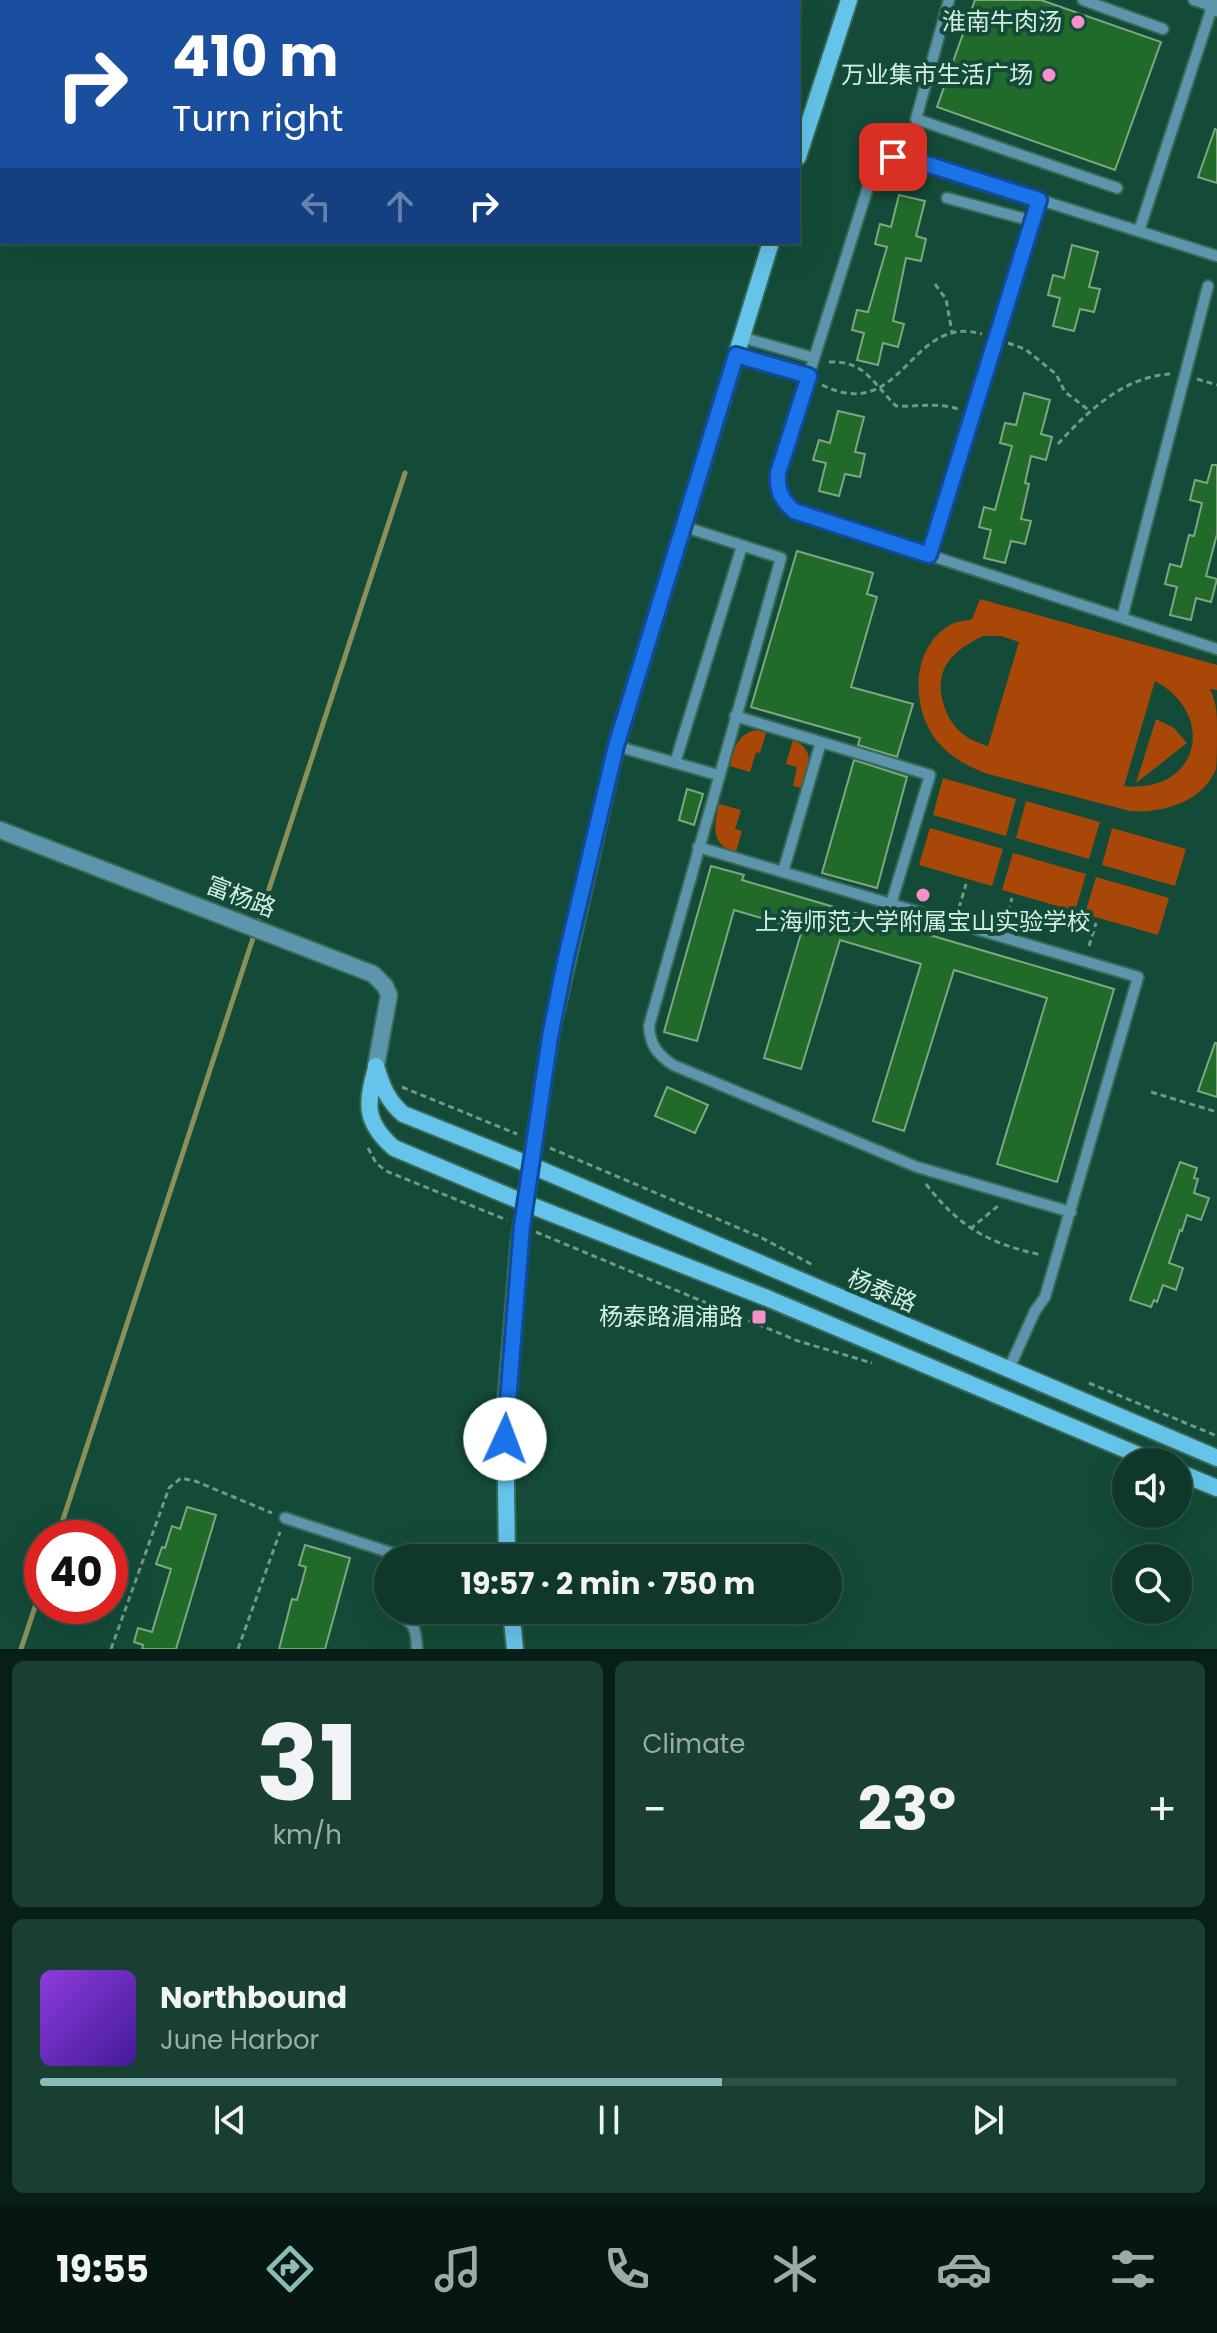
<!DOCTYPE html>
<html lang="en">
<head>
<meta charset="utf-8">
<style>
	:root { --surface:#0f382a; --page:#183f32; --text:#f1f3f6; --muted:#9baca8; --line:#2f5247; --accent:#8bbbb9 }
	body { margin:0; font-family:Poppins,"Noto Sans SC",sans-serif; background:var(--page); color:var(--text); height:100vh; display:flex; flex-direction:column; font-size:30px; white-space:nowrap }
	* { box-sizing:border-box; margin:0 }
	p { font-size:26px; color:var(--muted) }
	.icon { flex:none; width:44px; height:44px; fill:none; stroke:currentColor; stroke-width:2; stroke-linecap:round; stroke-linejoin:round }
	.map { position:relative; height:1649px; overflow:hidden }
	.details { display:flex; flex-direction:column; gap:12px; padding:12px; background:#081f17; flex:1 }
	.details>* { flex:none }
	.hud { position:absolute; left:0px; top:0px; width:800px; height:244px; box-shadow:0 8px 32px #0002,0 0 0 2px var(--line); background:#1a4fa0; color:#fff; overflow:hidden }
	.tools { position:absolute; left:1112px; top:1448px; display:grid; gap:16px }
	.tools a { display:grid; place-items:center; width:80px; height:80px; border-radius:50%; background:var(--surface); box-shadow:0 8px 32px #0002,0 0 0 2px var(--line); font-size:40px }
	.speed { position:absolute; left:24px; top:1520px; display:flex; gap:16px; font-size:40px; font-weight:700; text-align:center }
	.speed>* { display:grid; place-content:center; width:104px; height:104px; border-radius:50%; background:var(--surface); box-shadow:0 8px 32px #0002,0 0 0 2px var(--line); line-height:1 }
	.speed .limit { border:12px solid #d22; background:#fff; color:#111 }
	.pin { position:absolute; display:grid; place-items:center; width:68px; height:68px; color:#fff; margin:-34px; border-radius:16px; box-shadow:0 4px 12px #0006 }
	.me { position:absolute; width:88px; margin:-44px; rotate:2deg; stroke-linejoin:round; filter:drop-shadow(0 0 6px #0008) }
	.turn { display:flex; align-items:center; gap:28px; height:168px; padding:0 40px; font-size:36px }
	.turn .icon { width:104px; height:104px; stroke-width:2.5 }
	.turn b { display:block; font-size:56px; line-height:68px }
	.lanes { display:flex; align-items:center; height:76px; padding:0 40px; background:#0003; justify-content:center; gap:40px; direction:ltr }
	.lanes .off { opacity:.35 }
	.big { font-size:60px; font-weight:700; line-height:1.1 }
	.details .tile { flex:1; display:flex; flex-direction:column; justify-content:center; gap:12px; min-width:0; padding:0 28px; border-radius:12px; background:var(--page) }
	.details .dial { align-items:center; gap:0 }
	.dial b { font-size:104px; line-height:1 }
	.song { display:flex; align-items:center; gap:24px }
	.cover { width:96px; height:96px; border-radius:12px; background:linear-gradient(135deg,hsl(270 70% 55%),hsl(260 70% 35%)) }
	.played { height:8px; border-radius:4px; background:linear-gradient(90deg,var(--accent) 60%,var(--line) 60%) }
	.keys { display:flex; justify-content:space-around; direction:ltr }
	.heat { display:flex; justify-content:space-between; align-items:center; font-size:44px; direction:ltr }
	.details .tiles { flex:1; display:grid; gap:12px; grid-template-columns:1fr 1fr }
	.tile:last-child { grid-column:span 2 }
	.trip { position:absolute; left:374px; top:1544px; width:468px; height:80px; border-radius:40px; background:var(--surface); box-shadow:0 8px 32px #0002,0 0 0 2px var(--line); font-weight:700; line-height:80px; text-align:center }
	.dock { display:flex; height:128px; justify-content:space-around; align-items:center; background:#061611; color:var(--muted) }
	.dock .icon { width:56px; height:56px }
	.dock .selected { color:var(--accent) }
	.dock b { font-size:36px; color:var(--text) }
	.map>svg:first-child { display:block }
	.green { fill:#a84707; fill-rule:evenodd }
	.lines { fill:none; stroke-linecap:round; stroke-linejoin:round }
	.stream { stroke:#8b905a; stroke-width:5 }
	.building { fill:#206a2a; stroke:#80a681; stroke-width:2 }
	.lane-casing { stroke:#376957; stroke-width:14 }
	.street-casing { stroke:#376957; stroke-width:20 }
	.secondary-casing { stroke:#376957; stroke-width:20 }
	.primary-casing { stroke:#376957; stroke-width:24 }
	.highway-casing { stroke:#376957; stroke-width:28 }
	.path { stroke:#6f9989; stroke-width:3; stroke-dasharray:6 4; stroke-linecap:butt }
	.lane { stroke:#5d95ac; stroke-width:10 }
	.street { stroke:#5d95ac; stroke-width:16 }
	.secondary { stroke:#65c4e9; stroke-width:16 }
	.primary { stroke:#9fe3fe; stroke-width:20 }
	.highway { stroke:#f4f4f4; stroke-width:24 }
	.route-casing { stroke:#114b97; stroke-width:20 }
	.route { stroke:#1a73e8; stroke-width:14 }
	.poi-dot { fill:#f890cb; stroke:#144b38; stroke-width:3 }
	.labels { text-anchor:middle; stroke-width:8; stroke-linejoin:round; paint-order:stroke }
	.poi-label { font-size:24px; fill:#d4efe2; stroke:#144b38; text-anchor:end }
	.street-label { font-size:24px; fill:#d4efe2; stroke:#144b38 }
</style>
</head>
<body>
<div class="map">
<svg width="1217" height="1649" viewBox="0 0 1217 1649">
	<rect width="100%" height="100%" fill="#144b38"/>
	<path class="green" d="M980,599l237,66v25l-7,-1c7,14 7,26 7,42 0,12 0,28 -1,38 -13,33 -55,45 -86,42l-142,-37c-19,-7 -37,-16 -51,-33 -27,-33 -27,-97 17,-118 5,-2 13,-2 18,-4zM983,636h18l18,6 -31,104c-20,-6 -34,-15 -42,-35 -15,-38 3,-59 37,-75zM1155,681c62,33 45,113 -31,105z
		M1156,719l18,9 13,15 -51,40z
		M756,730l10,3 -6,20 -4,-1 -6,20 -20,-6c5,-18 6,-31 26,-36z
		M793,740c24,10 15,28 9,48l-9,-2 4,-19 -11,-3z
		M943,778l73,21 -10,37 -73,-21z
		M1026,801l74,21 -11,37 -73,-21z
		M719,804l22,6 -6,19 7,2 -6,21c-26,-7 -22,-26 -17,-48z
		M930,828l73,21 -11,37 -73,-21z
		M1112,828l74,21 -11,37 -73,-21z
		M1013,853l73,21 -11,37 -73,-21z
		M1096,877l73,21 -11,37 -73,-21z"/>
	<g class="lines">
		<path class="stream" d="M57,1538l348,-1065
			M21,1649l21,-63"/>
	</g>
	<path class="building" d="M975,0h66l120,42 -46,128 -178,-63z
		M1215,129l2,1v53l-19,-6z
		M899,195l26,6 -9,35 10,3 -5,22 -15,-3 -13,63 11,3 -6,23 -15,-4 -5,22 -21,-5 7,-27 -12,-3 5,-20 11,2 19,-65 -12,-3 5,-20 11,3z
		M1072,245l26,7 -9,35 11,2 -6,23 -14,-3 -6,22 -21,-5 7,-28 -12,-3 5,-20 11,3z
		M1024,393l26,7 -9,34 11,3 -6,23 -15,-4 -6,27 4,1 -8,35 10,2 -6,23 -14,-3 -6,22 -21,-5 7,-28 -12,-3 5,-20 11,3 17,-64 -12,-3 5,-20 11,2z
		M838,411l26,6 -9,35 10,2 -5,23 -15,-3 -6,22 -20,-5 7,-28 -13,-3 6,-20 11,3z
		M1212,465h5v69l-11,42 11,3 -6,23 -15,-4 -5,22 -21,-5 7,-28 -12,-3 5,-20 11,3 8,-32 5,1 8,-33 -12,-3 5,-20 12,3z
		M797,551l76,22 -6,21 10,3 -26,90 62,17 -16,53 -39,-12 2,-7 -109,-31z
		M854,760l53,17 -30,111 -55,-15z
		M687,789l16,5 -9,31 -15,-5z
		M711,866l33,9 -2,5 372,109 -57,193 -60,-18 50,-166 -93,-28 -50,161 -31,-10 48,-157 -81,-24 -39,129 -37,-11 38,-128 -68,-20 -37,131 -33,-9z
		M1215,1043h2v54l-19,-6z
		M667,1087l41,18 -13,28 -40,-17z
		M1180,1162l17,6 -3,10 4,1 -4,14 15,5 -8,22 -14,-5 -5,16 -2,-1 -11,33 14,5 -7,22 -13,-5 -6,17 -3,-2 -3,7 -21,-7z
		M187,1507l29,8 -40,134h-34l1,-4 -9,-3 4,-14 14,4 19,-63 -15,-5 6,-17 3,1 7,-22 8,3z
		M305,1545l45,13 -25,91h-46l13,-50 5,1 8,-29 1,-4 -7,-2z"/>
	<g class="lines">
		<defs>
			<path id="lane" d="M949,0l-33,119 201,69
				M1083,0l80,29
				M1194,0l18,6
				M947,198l86,23
				M1139,231l75,-230
				M1217,256l-309,-98c-23,-2 -30,4 -39,26l-91,289c-2,18 3,26 16,38l423,138
				M741,337l73,21
				M736,355l73,21
				M682,526l99,32 -132,468c1,19 8,28 24,39l244,102 154,45
				M929,555l110,-355
				M1122,618l86,-332
				M735,716l195,59 -39,129
				M616,746l102,29
				M675,763l67,-217
				M698,847l440,130 -93,320 -10,14 -27,60
				M783,872l38,-130
				M285,1518l122,40
				M398,1615c18,8 18,16 19,34"/>
			<path id="street" d="M1212,6l5,2
				M0,830l373,144 12,12 4,9 -13,71"/>
			<path id="secondary" d="M798,157l51,-157
				M376,1066c6,20 11,34 27,48l127,51 687,293
				M376,1068c-10,36 -12,54 18,80l131,55 242,95 388,164
				M1178,1472l39,16
				M507,1558l-2,-145 14,-168 31,-208 66,-291 155,-504
				M511,1610l4,39"/>
			<path id="primary" d="M115,2l1,-2
				M0,163l2,-2"/>
			<path id="highway" d="M12,2l1,-2
				M67,2l1,-2
				M0,22l2,-3
				M0,47l2,-4
				M0,121l2,-3
				M0,142l2,-4"/>
		</defs>
		<use href="#lane" class="lane-casing"/>
		<use href="#street" class="street-casing"/>
		<use href="#secondary" class="secondary-casing"/>
		<use href="#primary" class="primary-casing"/>
		<use href="#highway" class="highway-casing"/>
		<path class="path" d="M935,284l11,15 6,33
			M1008,343l17,6 31,25 9,18 25,19
			M829,362c35,-2 44,21 67,44 21,1 41,-4 62,3
			M1197,379l20,6
			M822,385c82,40 87,-72 160,-51
			M1058,444c30,-33 65,-67 112,-70
			M959,908l7,-24
			M1005,921l7,-23
			M1089,946l7,-23
			M402,1087l115,47
			M1151,1092l66,20
			M368,1148l8,15 10,8 121,49
			M550,1148l210,89 53,28
			M926,1184c33,43 63,60 116,71
			M970,1229l28,-23
			M536,1232l262,109 74,22
			M1089,1383l128,53
			M111,1649l58,-161 12,-10 14,3 77,32
			M238,1649l42,-117"/>
		<use href="#lane" class="lane"/>
		<use href="#street" class="street"/>
		<use href="#secondary" class="secondary"/>
		<use href="#primary" class="primary"/>
		<use href="#highway" class="highway"/>
	</g>
	<g class="lines">
		<defs>
			<path id="route" d="M505,1439l17,-213 28,-189 15,-75 51,-216 120,-391 73,21 -31,97c-1,18 3,26 16,38l135,44 110,-355 -131,-42 -15,-1"/>
		</defs>
		<use href="#route" class="route-casing"/>
		<use href="#route" class="route"/>
	</g>
	<g class="poi-dot">
		<circle cx="1078" cy="22" r="8"/>
		<circle cx="1049" cy="75" r="8"/>
		<circle cx="923" cy="895" r="8"/>
		<rect x="751" y="1309" width="16" height="16" rx="4"/>
	</g>
	<g class="labels">
		<g class="poi-label">
			<text x="1062" y="30">淮南牛肉汤</text>
			<text x="1033" y="83">万业集市生活广场</text>
			<text x="923" y="930" text-anchor="middle">上海师范大学附属宝山实验学校</text>
			<text x="743" y="1325">杨泰路湄浦路</text>
		</g>
		<g class="street-label">
			<text transform="translate(241 897) rotate(21)" y="8">富杨路</text>
			<text transform="translate(882 1291) rotate(23)" y="8">杨泰路</text>
		</g>
	</g>
</svg>
<div class="tools">
<a><svg class="icon" aria-label="sound" viewBox="0 0 24 24"><path d="M4 9h4l5-4v14l-5-4H4zM17 9q2 3 0 6"/></svg></a>
<a><svg class="icon" aria-label="search" viewBox="0 0 24 24"><circle cx="10" cy="10" r="6"/><path d="M15 15l6 6"/></svg></a>
</div>
<div class="speed"><div class="limit">40</div></div>
<div class="pin" style="left:893px;top:157px;background:#d93025"><svg class="icon" aria-label="arrive" viewBox="0 0 24 24"><path d="M6 21V4h12l-3 4 3 4H6"/></svg></div>
<svg class="me" style="left:505px;top:1439px" viewBox="-20 -20 40 40"><circle r="19" fill="#fff"/><path d="M0-13L10 11 0 6-10 11z" fill="#1a73e8"/></svg>
<div class="trip">19:57 · 2 min · 750 m</div>
<div class="hud">
<div class="turn"><svg class="icon" aria-label="right" viewBox="0 0 24 24"><path d="M7 20v-9h11M14 6l5 5-5 5"/></svg><div><b>410 m</b>Turn right</div></div>
<div class="lanes"><svg class="icon off" aria-label="left" viewBox="0 0 24 24"><path d="M17 20v-9H6M10 6l-5 5 5 5"/></svg><svg class="icon off" aria-label="ahead" viewBox="0 0 24 24"><path d="M12 20V5M6 11l6-6 6 6"/></svg><svg class="icon" aria-label="right" viewBox="0 0 24 24"><path d="M7 20v-9h11M14 6l5 5-5 5"/></svg></div>
</div>
</div>
<section class="details">
<div class="tiles">
<div class="tile dial"><b>31</b><p>km/h</p></div>
<div class="tile"><p>Climate</p>
<div class="heat"><a>−</a><b class="big">23°</b><a>+</a></div>
</div>
<div class="tile">
<div class="song"><i class="cover"></i><div><b>Northbound</b><p>June Harbor</p></div></div>
<div class="played"></div>
<div class="keys"><svg class="icon" aria-label="previous" viewBox="0 0 24 24"><path d="M18 5L8 12l10 7zM5 5v14"/></svg><svg class="icon" aria-label="pause" viewBox="0 0 24 24"><path d="M8 5v14M16 5v14"/></svg><svg class="icon" aria-label="next" viewBox="0 0 24 24"><path d="M6 5l10 7-10 7zM19 5v14"/></svg></div>
</div>
</div>
</section>
<nav class="dock">
<b>19:55</b>
<svg class="icon selected" aria-label="directions" viewBox="0 0 24 24"><path d="M12 3l9 9-9 9-9-9zM9 14v-3h6M13 9l2 2-2 2"/></svg>
<svg class="icon" aria-label="music" viewBox="0 0 24 24"><path d="M9 18V5l10-2v13"/><circle cx="6" cy="18" r="3"/><circle cx="16" cy="16" r="3"/></svg>
<svg class="icon" aria-label="phone" viewBox="0 0 24 24"><path d="M5 4h4l2 5-3 2q2 4 5 5l2-3 5 2v4C11 20 4 13 5 4z"/></svg>
<svg class="icon" aria-label="climate" viewBox="0 0 24 24"><path d="M12 3v18M4 7l16 10M4 17L20 7"/></svg>
<svg class="icon" aria-label="car" viewBox="0 0 24 24"><path d="M5 17H2v-5l4-1 3-4h7l3 4 3 1v5h-3M9 17h6M6 11h13"/><circle cx="7" cy="17" r="2"/><circle cx="17" cy="17" r="2"/></svg>
<svg class="icon" aria-label="filters" viewBox="0 0 24 24"><path d="M4 7h16M4 17h16"/><circle cx="9" cy="7" r="2"/><circle cx="15" cy="17" r="2"/></svg>
</nav>
</body>
</html>
